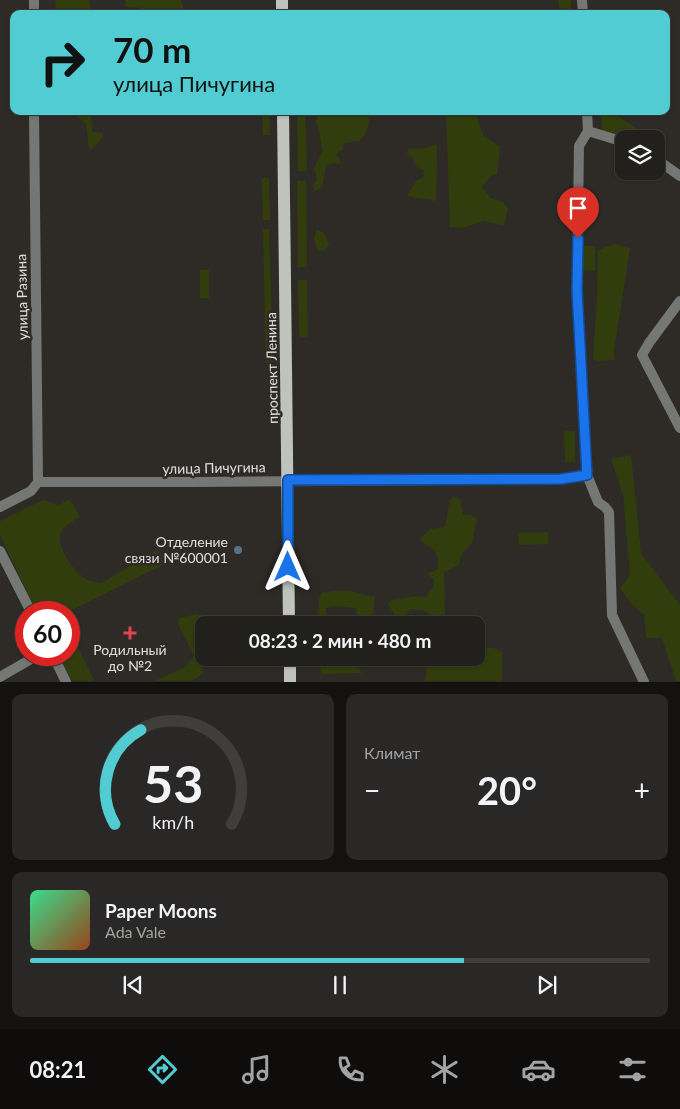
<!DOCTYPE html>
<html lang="ru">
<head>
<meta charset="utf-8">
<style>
	:root { --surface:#22201d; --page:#2a2826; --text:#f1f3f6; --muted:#a2a3a4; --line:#3f3e3b; --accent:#51ccd3 }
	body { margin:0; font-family:Lato,sans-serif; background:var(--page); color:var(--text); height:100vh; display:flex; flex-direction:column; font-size:19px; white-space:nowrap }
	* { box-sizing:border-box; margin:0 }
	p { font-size:16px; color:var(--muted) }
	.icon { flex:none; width:28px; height:28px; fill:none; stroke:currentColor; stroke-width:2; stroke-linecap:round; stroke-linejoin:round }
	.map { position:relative; height:682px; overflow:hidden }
	.sheet { display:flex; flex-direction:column; gap:12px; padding:12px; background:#131210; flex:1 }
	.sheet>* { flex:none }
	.guide { position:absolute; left:10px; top:10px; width:660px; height:105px; border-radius:10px; box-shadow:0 1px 4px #0004,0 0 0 1px var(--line); background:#51ccd3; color:#111; overflow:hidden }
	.buttons { position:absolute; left:615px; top:130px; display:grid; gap:10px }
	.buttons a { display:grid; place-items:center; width:50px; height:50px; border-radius:10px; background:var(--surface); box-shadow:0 1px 4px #0004,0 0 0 1px var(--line); font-size:25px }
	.speed { position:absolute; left:15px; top:601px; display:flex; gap:10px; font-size:25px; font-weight:700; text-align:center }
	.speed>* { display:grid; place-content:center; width:65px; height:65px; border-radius:50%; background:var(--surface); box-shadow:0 1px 4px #0004,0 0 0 1px var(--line); line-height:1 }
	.speed .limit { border:8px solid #d22; background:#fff; color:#111 }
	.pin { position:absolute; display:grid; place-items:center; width:42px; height:42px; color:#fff; margin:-51px -21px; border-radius:50% 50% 50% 0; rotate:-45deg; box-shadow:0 0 5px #0007 }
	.pin .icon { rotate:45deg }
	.me { position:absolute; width:55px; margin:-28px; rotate:0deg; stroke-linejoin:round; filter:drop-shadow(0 0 4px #0008) }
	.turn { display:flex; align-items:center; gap:18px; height:105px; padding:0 20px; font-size:22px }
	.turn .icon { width:65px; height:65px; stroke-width:2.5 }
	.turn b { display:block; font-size:35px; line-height:42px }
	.big { font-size:38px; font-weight:700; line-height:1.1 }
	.sheet .widget { flex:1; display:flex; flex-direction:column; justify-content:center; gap:8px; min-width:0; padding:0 18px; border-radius:10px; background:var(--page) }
	.sheet .dial { align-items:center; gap:0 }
	.dial svg { height:130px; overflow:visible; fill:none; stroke:var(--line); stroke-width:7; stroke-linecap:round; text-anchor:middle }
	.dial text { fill:var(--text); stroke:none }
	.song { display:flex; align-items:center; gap:15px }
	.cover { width:60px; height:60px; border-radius:8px; background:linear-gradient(135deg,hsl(150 70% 55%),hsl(20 70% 35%)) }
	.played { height:5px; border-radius:2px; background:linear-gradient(90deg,var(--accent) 70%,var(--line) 70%) }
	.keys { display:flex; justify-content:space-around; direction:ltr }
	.heat { display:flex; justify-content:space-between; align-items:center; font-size:28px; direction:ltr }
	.sheet .tiles { flex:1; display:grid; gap:12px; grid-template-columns:1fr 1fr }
	.widget:last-child { grid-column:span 2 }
	.trip { position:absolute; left:195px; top:616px; width:290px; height:50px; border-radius:10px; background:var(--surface); box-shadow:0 1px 4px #0004,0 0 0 1px var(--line); font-weight:700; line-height:50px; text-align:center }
	.menu { display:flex; height:80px; justify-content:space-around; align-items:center; background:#0e0d0c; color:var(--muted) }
	.menu .icon { width:35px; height:35px }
	.menu .selected { color:var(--accent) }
	.menu b { font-size:22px; color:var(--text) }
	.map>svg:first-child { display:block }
	.green { fill:#313d0d }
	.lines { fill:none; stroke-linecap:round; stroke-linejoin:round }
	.street { stroke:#757775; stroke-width:10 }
	.primary { stroke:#bfc3be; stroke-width:12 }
	.route-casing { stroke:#114b97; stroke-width:12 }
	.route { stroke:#1a73e8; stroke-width:9 }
	.service-dot { fill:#5c6f8a; stroke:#2e2b27; stroke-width:2 }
	.health-dot { fill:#e0444e; stroke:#2e2b27; stroke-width:2 }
	.labels { text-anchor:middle; stroke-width:5; stroke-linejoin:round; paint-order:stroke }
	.street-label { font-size:14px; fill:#e0dedb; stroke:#2e2b27 }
	.poi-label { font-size:14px; fill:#e0dedb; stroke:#2e2b27; text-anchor:end }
</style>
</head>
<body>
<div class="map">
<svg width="680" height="682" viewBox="0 0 680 682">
	<rect width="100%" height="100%" fill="#2e2b27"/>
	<path class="green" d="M55,0h34l2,14h-38l3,-8z
		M126,0h55l4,13 5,1h-50l1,-6 -16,-1z
		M558,0h13l-1,13 -10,-1z
		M78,111h13l1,21 11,1v4l-11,12h-3l-3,-25 -8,-7z
		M262,111h7l1,24h-7z
		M297,111h8l2,60h-9z
		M321,111h45l3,3c0,12 -1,18 -9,27l-16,2 -1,6 -7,5 3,4 2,6 -7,-1 -8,2 -4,23 -8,3 -1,-6 4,-6 -3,-11 9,-18c-4,-10 -2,-20 -7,-28l1,-6z
		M446,111h29l8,25 17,10 -3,28 -6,2 -9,10 8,12 11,3 7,6 -4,19 -20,-5 -21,7 -13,-1z
		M601,111h15v4l23,15 -5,9h-10l-22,-8z
		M437,144l-1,55 -2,2c-9,-4 -18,-2 -27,-5l9,-15 7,-3 1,-8 -8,-3 -3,-9 -6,-4 1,-5h16z
		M262,178h7l1,42h-7z
		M297,181h9l1,86h-9z
		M263,229h6l4,135h-7z
		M316,230l9,3 4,12 -6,6 -6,-1 -3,-11z
		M615,244l15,4 -16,103 1,9 -18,1 -4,-2 4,-61 1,-48z
		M583,246h12v25l-12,-1z
		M200,270h9v28h-9z
		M298,280h9l1,57h-9z
		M564,431h11v31h-10z
		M631,455l10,98 39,52v76h-4l-14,-43h-16l-2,-23 -13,-11 -11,-16 10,-13 -7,-81 -12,-35z
		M455,497l5,2 3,16h8l6,4 -5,24 -11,12 -2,10 -15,7 1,53h-12l-2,-9 -6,-5 -15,-2 -3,5 1,8 12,-1 5,4h-68l-1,-17 -23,-2 -7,2 1,17h-9l1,-27 3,-5c11,-2 21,-4 33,-1 8,2 11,5 20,4l-2,22 7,-3 14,7 1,-7 -7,-11 2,-3 25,-5 11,1 2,-5 5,-4 1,-8 -7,-6 11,-5c1,-17 -2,-19 -16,-27l-1,-4 9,-9 15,-2 5,-27z
		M70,499l10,18c-7,4 -15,8 -19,15 -6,14 13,40 25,47 5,3 11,3 16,4l54,-32 6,3 2,5 -3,7 -93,46h-30l-2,-1 -36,-76v-14l43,-21 16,5z
		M548,532v12l-29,1 -1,-12z
		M197,614l16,2 2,9h-11l-2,49 -10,7h-37l30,-14 9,-11 -16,-32 1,-6z
		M69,630l26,51h-23l-13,-26h10z
		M476,648h18l8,4v29h-77l3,-23h48z
		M320,658h7v4l28,2 7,9 -41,1z"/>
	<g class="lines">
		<path class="street" d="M34,0v14
			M582,0l1,14
			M34,111l4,371
			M587,111l1,20 -9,15 -2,144 10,185 11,27 7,5 4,5 3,103 32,67
			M588,131l36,11
			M656,159l24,17
			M680,301l-31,42 -7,12 38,73
			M38,482h154l369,-3 26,-4
			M0,507l31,-16 7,-9
			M0,551l31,61
			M53,655l13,27
			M0,677l38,-22"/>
		<path class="primary" d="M282,0v14
			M283,111l6,514
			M290,658v24"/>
	</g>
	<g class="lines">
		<defs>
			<path id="route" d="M288,567v-87l273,-1 26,-4 -10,-185 1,-52"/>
		</defs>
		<use href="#route" class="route-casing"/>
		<use href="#route" class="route"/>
	</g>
	<circle class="service-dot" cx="238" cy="550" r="5"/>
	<path class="health-dot" d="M127.5 625.5h5v5h5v5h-5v5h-5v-5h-5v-5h5z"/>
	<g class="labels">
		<g class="street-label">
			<text transform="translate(22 297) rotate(-91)" y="5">улица Разина</text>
			<text transform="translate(272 368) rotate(-91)" y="5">проспект Ленина</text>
			<text transform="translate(214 468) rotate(-1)" y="5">улица Пичугина</text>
		</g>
		<g class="poi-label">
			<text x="228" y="547">Отделение<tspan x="228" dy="16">связи №600001</tspan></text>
			<text x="130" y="655" text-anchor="middle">Родильный<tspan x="130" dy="16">до №2</tspan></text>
		</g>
	</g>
</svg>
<div class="buttons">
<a><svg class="icon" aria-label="layers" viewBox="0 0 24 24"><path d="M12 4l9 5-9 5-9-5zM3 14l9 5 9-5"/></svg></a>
</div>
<div class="speed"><div class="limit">60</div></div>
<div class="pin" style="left:578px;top:238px;background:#d93025"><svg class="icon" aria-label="arrive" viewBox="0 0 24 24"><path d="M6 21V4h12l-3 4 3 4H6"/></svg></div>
<svg class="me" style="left:288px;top:567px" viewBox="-20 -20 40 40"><path d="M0-17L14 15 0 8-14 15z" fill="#1a73e8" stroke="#fff" stroke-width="4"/></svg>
<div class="trip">08:23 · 2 мин · 480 m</div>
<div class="guide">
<div class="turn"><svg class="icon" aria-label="right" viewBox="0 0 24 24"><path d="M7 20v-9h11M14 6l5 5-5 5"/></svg><div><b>70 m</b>улица Пичугина</div></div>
</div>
</div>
<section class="sheet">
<div class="tiles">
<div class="widget dial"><svg viewBox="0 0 100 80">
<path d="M14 69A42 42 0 1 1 86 69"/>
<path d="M14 69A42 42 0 0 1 30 11" stroke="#51ccd3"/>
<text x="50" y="56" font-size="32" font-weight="700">53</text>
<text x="50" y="72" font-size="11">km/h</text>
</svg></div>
<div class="widget"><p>Климат</p>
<div class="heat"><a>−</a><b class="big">20°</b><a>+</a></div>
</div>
<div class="widget">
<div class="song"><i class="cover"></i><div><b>Paper Moons</b><p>Ada Vale</p></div></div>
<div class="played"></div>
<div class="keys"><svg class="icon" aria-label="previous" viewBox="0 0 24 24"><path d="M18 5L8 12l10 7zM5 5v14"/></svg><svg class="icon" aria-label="pause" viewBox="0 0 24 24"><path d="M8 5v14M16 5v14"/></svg><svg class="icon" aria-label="next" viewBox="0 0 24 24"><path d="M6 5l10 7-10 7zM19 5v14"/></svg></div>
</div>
</div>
</section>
<nav class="menu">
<b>08:21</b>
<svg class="icon selected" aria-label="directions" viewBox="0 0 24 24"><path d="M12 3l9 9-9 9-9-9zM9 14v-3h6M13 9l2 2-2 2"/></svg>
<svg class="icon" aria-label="music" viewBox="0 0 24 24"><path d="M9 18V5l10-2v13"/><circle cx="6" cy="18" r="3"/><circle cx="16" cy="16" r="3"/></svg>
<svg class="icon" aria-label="phone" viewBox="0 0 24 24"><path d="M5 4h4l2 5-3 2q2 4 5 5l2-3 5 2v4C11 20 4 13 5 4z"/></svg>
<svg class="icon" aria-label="climate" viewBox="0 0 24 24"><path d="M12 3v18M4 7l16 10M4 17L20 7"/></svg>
<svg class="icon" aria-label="car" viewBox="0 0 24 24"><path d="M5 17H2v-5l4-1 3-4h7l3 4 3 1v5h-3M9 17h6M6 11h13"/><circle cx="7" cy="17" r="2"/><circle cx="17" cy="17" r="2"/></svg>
<svg class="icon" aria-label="filters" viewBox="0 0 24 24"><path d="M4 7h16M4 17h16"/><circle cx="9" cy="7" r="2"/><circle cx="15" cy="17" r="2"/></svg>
</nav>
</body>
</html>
